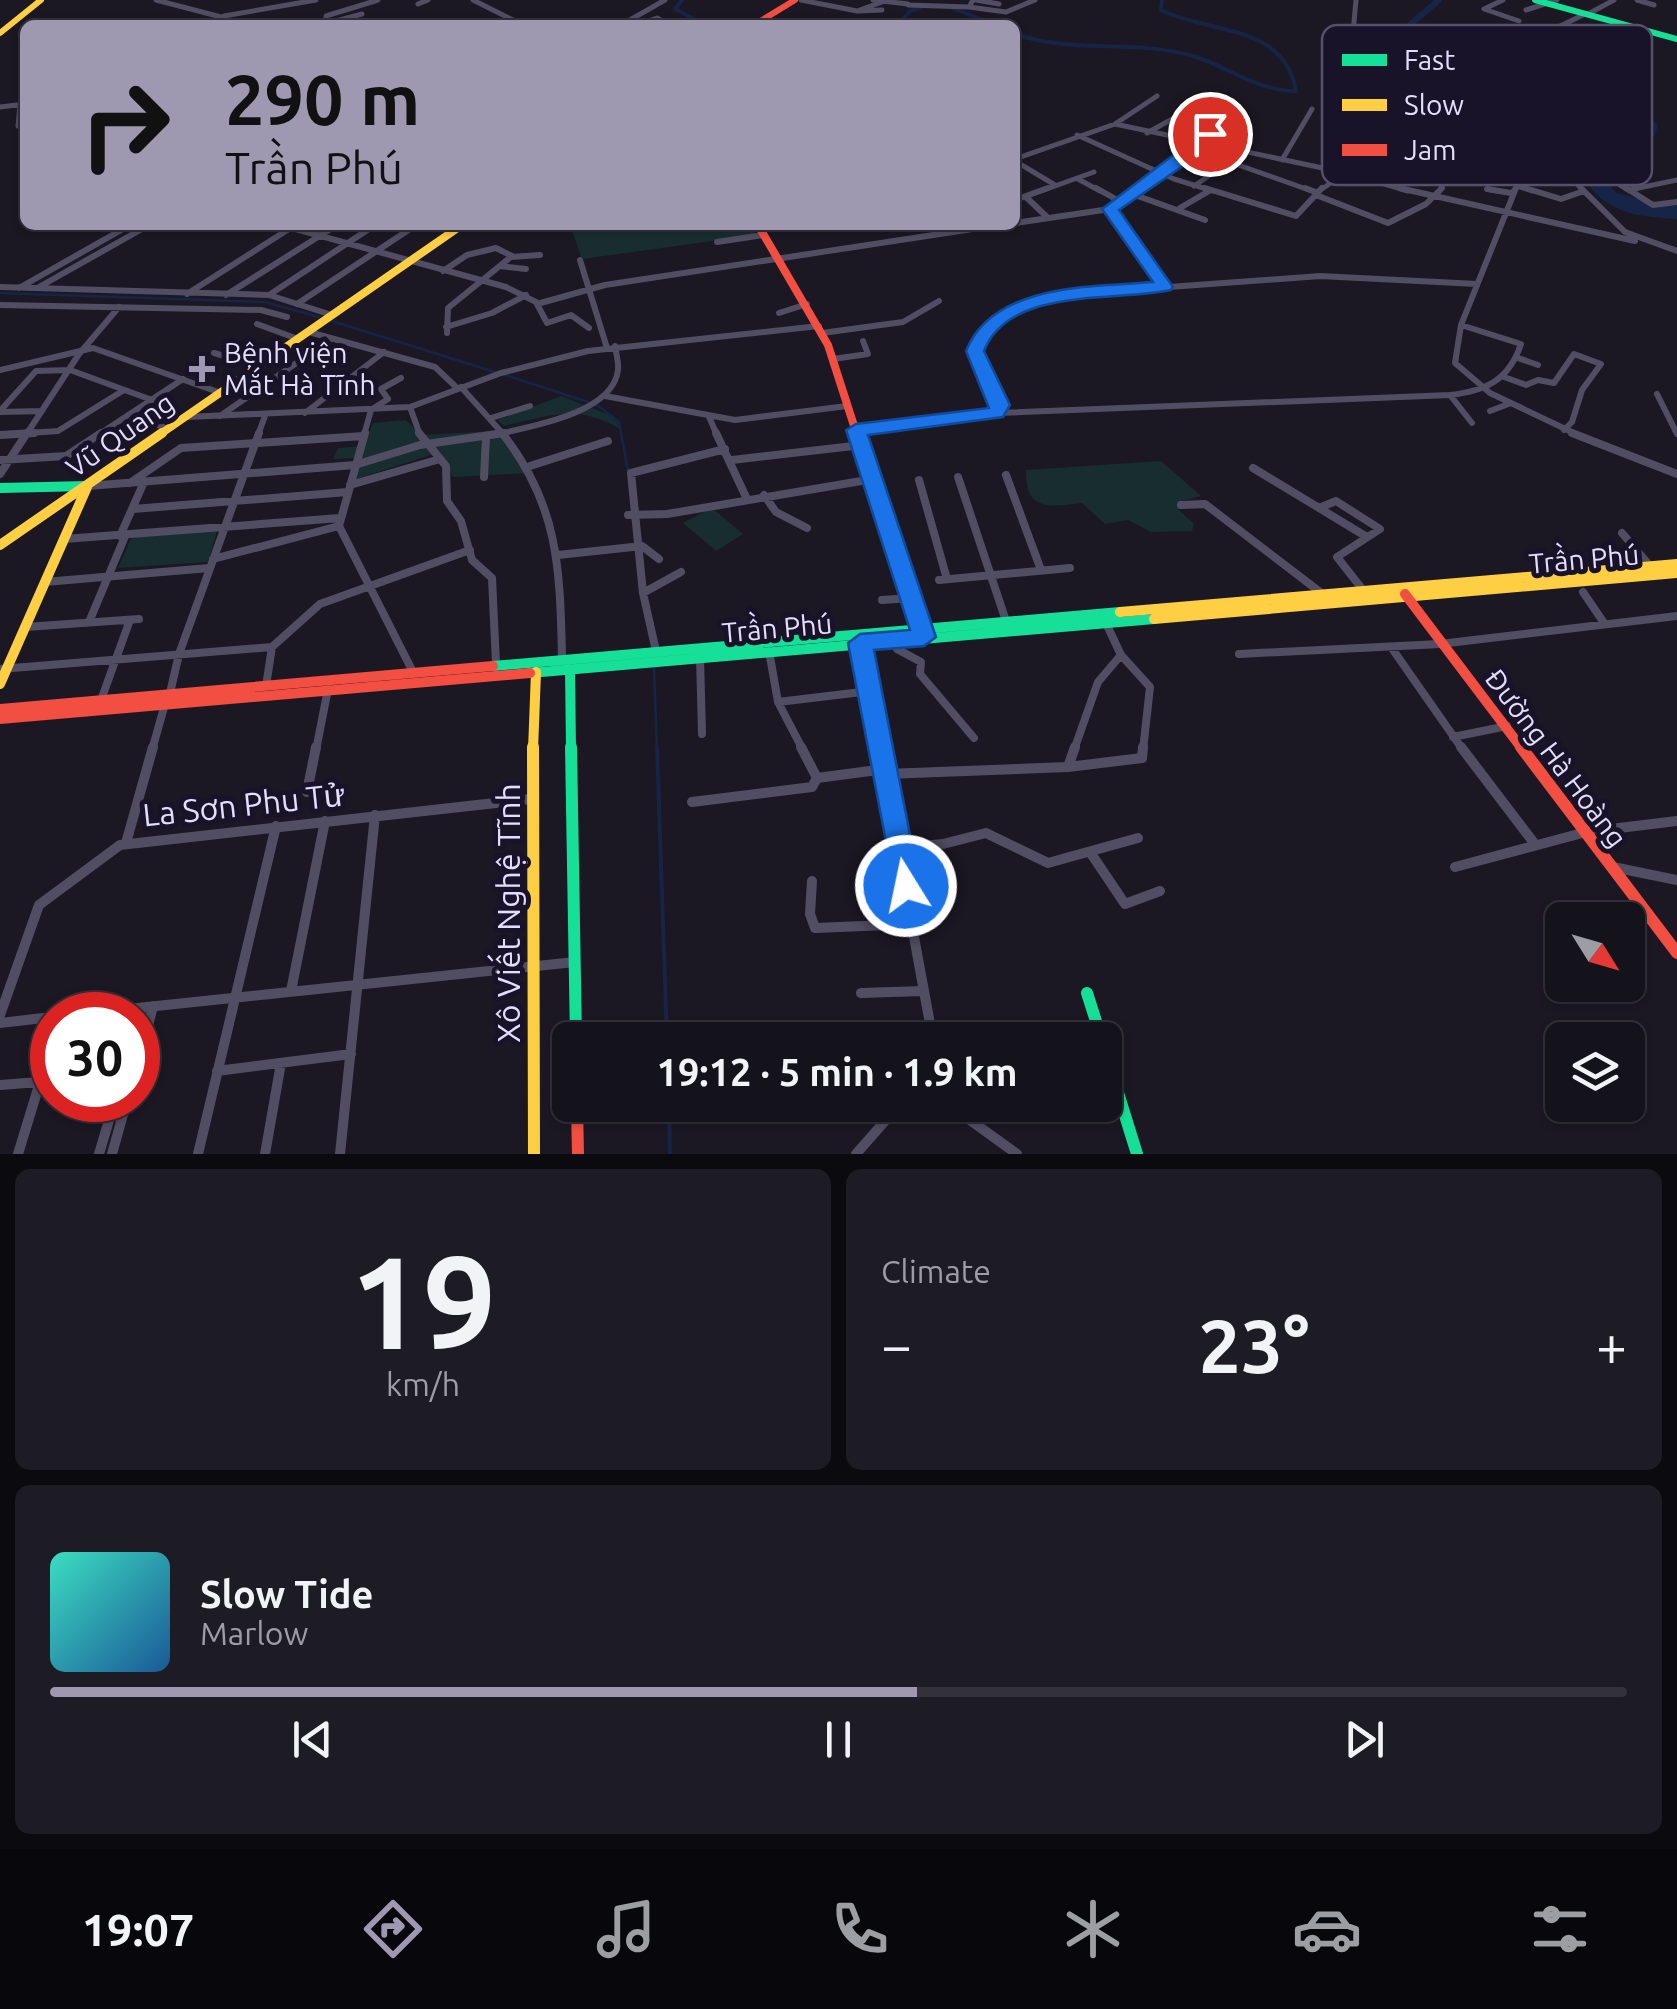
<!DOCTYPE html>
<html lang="en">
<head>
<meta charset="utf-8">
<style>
	:root { --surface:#14121b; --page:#1d1b24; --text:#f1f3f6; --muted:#9d9ea3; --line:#33323a; --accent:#9e99b0 }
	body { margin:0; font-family:Ubuntu,sans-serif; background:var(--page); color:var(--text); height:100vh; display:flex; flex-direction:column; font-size:38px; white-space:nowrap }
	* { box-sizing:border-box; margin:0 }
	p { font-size:32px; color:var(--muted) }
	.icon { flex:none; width:55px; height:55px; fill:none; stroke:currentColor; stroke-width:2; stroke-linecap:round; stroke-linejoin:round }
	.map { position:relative; height:1154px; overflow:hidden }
	.panel { display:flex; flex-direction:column; gap:15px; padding:15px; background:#0b0a0f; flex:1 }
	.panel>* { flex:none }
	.guide { position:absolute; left:20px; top:20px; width:1000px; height:210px; border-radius:15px; box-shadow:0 2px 8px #0004,0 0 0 2px var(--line); background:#9e99b0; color:#111; overflow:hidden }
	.needle { width:65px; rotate:127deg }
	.tools { position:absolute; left:1545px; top:902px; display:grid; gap:20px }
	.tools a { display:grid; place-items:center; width:100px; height:100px; border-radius:15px; background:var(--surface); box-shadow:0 2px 8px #0004,0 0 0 2px var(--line); font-size:50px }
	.speed { position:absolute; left:30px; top:992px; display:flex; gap:20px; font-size:50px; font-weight:700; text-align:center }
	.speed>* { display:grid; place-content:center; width:130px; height:130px; border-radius:50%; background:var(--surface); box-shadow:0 2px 8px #0004,0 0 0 2px var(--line); line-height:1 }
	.speed .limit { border:15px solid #d22; background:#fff; color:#111 }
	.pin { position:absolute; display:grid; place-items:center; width:85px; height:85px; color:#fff; margin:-42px; border:5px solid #fff; border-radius:50%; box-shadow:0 2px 10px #0007 }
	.me { position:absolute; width:110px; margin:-55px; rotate:350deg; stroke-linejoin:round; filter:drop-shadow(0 0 8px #0008) }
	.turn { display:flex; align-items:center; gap:35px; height:210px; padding:0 40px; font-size:45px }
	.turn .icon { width:130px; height:130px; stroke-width:2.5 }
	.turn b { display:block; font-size:70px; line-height:85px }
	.big { font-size:75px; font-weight:700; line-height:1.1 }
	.panel .widget { flex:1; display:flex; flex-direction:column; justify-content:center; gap:15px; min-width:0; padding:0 35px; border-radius:15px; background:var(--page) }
	.panel .dial { align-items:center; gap:0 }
	.dial b { font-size:130px; line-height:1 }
	.song { display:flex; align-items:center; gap:30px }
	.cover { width:120px; height:120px; border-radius:15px; background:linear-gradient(135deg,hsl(170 70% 55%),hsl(210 70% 35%)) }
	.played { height:10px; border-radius:5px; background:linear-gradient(90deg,var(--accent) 55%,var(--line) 55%) }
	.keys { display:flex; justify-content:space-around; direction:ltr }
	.heat { display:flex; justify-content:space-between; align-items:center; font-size:55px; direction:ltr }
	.panel .tiles { flex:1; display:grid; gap:15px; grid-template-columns:1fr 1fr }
	.widget:last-child { grid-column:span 2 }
	.trip { position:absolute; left:552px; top:1022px; width:570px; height:100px; border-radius:15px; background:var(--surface); box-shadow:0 2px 8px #0004,0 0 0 2px var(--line); font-weight:700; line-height:100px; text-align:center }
	.tabs { display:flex; height:160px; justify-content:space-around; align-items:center; background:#08070b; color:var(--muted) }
	.tabs .icon { width:70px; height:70px }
	.tabs .active { color:var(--accent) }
	.tabs b { font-size:45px; color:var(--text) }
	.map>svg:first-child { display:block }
	.green { fill:#182d30 }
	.water { fill:#162447 }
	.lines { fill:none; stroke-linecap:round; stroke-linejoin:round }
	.stream-far1 { stroke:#162447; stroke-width:2.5 }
	.stream { stroke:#162447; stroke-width:4 }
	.canal { stroke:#162447; stroke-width:4 }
	.river-far1 { stroke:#162447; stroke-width:6 }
	.river { stroke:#162447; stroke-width:9 }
	.street-far3 { stroke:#514e63; stroke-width:5 }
	.street-far2 { stroke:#514e63; stroke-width:6 }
	.street-far1 { stroke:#514e63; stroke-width:8 }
	.street { stroke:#514e63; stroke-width:10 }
	.fast-far2 { stroke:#16e098; stroke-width:6 }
	.fast-far1 { stroke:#16e098; stroke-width:10 }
	.fast { stroke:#16e098; stroke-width:12 }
	.slow-far3 { stroke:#ffcf43; stroke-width:6 }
	.slow-far2 { stroke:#ffcf43; stroke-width:8 }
	.slow-far1 { stroke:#ffcf43; stroke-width:10 }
	.slow { stroke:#ffcf43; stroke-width:12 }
	.jam-far3 { stroke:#f24e42; stroke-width:6 }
	.jam-far2 { stroke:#f24e42; stroke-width:8 }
	.jam-far1 { stroke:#f24e42; stroke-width:10 }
	.jam { stroke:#f24e42; stroke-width:12 }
	.route { fill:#1a73e8; stroke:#114b97; stroke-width:2.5 }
	.poi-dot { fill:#9e99b0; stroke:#191329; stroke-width:4 }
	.labels { text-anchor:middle; stroke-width:10; stroke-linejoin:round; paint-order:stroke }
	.poi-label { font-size:28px; fill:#e4defc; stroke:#191329; text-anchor:start }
	.street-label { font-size:28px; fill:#e4defc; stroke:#191329 }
	.near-street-label { font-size:32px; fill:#e4defc; stroke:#191329 }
	.key { fill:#191329; stroke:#565068; stroke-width:2.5 }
	.key-label { font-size:28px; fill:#e4defc }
</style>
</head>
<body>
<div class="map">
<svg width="1677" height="1154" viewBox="0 0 1677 1154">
	<rect width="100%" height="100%" fill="#1b1824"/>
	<path class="green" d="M570,225h181l5,10 -174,24z
		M561,396l54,21 5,12c-43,-25 -68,-14 -116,-3l-6,-6z
		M406,420l15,15 75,-4 35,42 -78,4 -13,-25 -84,27 5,-21 -28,1 5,-11 25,-2 10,-23z
		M1161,461l40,35 -20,5 -2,9 15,14 -2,7 -41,1 -23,-12 -23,4 -23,-21c-33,4 -57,8 -56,-33z
		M712,508l31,26 -27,17 -33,-28z
		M218,528l-10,34 -90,6 16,-36z"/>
	<path class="water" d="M1387,27l36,5 22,12 85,14 49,18 56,27 23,23 -7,18c-17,7 -40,11 -46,30 10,33 43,34 72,30v15c-48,-3 -75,-7 -100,-51l9,-16 37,-25c-19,-65 -182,-67 -237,-90z"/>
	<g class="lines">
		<path class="stream-far1" d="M0,293l265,9 54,15
			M332,321l166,52
			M505,375l83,27
			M596,404l23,18 9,49
			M654,668l3,82"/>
		<path class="stream" d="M657,747l10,293
			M669,1105l1,49"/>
		<path class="canal" d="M682,0l-7,9 31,16
			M952,8l44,17
			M898,25l12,-14 14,-5
			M1015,34c59,20 119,5 178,22 36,11 64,35 103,35 -12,-68 -84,-56 -135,-81l1,-10"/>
		<path class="river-far1" d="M1416,40l-11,-11 34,-29"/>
		<path class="river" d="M1619,198l42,12 16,-1"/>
		<path class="street-far3" d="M156,0l96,25
			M473,0l50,25
			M801,0l56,11 25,-9
			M873,0l35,4
			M973,0l-4,7 37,5 29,-12
			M976,0l23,4
			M1503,0l-19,9 35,12
			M1637,0l17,5
			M418,4l10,-4
			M908,5l61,2
			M1526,10l31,-10
			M858,11l24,-1
			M1588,14l26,-14
			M224,16l92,-16
			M325,24l37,-10
			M326,25v-9l52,-16
			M356,25l6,-2
			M621,25l44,-25
			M636,25l21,-7 14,7
			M1550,31l35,-17
			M1351,55l5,-55
			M1344,62c15,-15 38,-9 58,-8 71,3 151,19 183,92l-18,26 16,19
			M0,107l25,-3
			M1115,124l236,50 57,17
			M1429,125l73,22 42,28
			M18,126l2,-21
			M1147,133l27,-15
			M1077,135l97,44 39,12
			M1396,141l57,14
			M1196,150l116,41
			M1508,150h28
			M1015,159l100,-35 42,-28
			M1282,160l30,-51
			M1015,161l40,24
			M1453,165l69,18
			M1078,179l22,12
			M1368,179l12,-9
			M1385,184l15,-12
			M1620,185l10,6
			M1194,186l16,-11 -7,-4
			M1517,186l16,5
			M1487,189l11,2
			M1629,190l48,-10
			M1041,191l53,-19
			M1137,191l67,-46
			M1319,191l70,-48 65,-27
			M1440,191l14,-43 38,-22 17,-1
			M1513,191l9,-9 45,-10"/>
		<path class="street-far2" d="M1096,188l25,14
			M1205,188l91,28 26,-28
			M1305,188l13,5
			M1399,188l236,53
			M1516,188l-55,137 -6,38 35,30 88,42
			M1525,188l36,11 23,-8
			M1581,188l44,44 52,19
			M1626,188l27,17 24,-3
			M1487,189l24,4
			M1629,190l8,-2
			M1132,194l73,26
			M1316,195l72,28 38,-19 16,-16
			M1026,197l22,21
			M1015,200l33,-12
			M1180,208l29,-17
			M1110,209l55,78
			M1015,223l95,-14 30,-21
			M281,225l225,62 30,15 11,21 24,-8 18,13
			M443,225l15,3
			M717,242l46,-7
			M511,257l29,-2
			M580,260l27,88
			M500,266l26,3
			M443,271l24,-16 29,-7 16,8 -64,52 -1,25
			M0,287l269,8 63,20
			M39,287l110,-62
			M19,288l111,-63
			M187,294l105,-67
			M226,295l111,-70
			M269,295l106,-70
			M297,304l119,-79
			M537,304l68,-19 394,-60
			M0,305l261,5 26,7
			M779,313l28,-9
			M257,324l41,15
			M1461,325l60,19c-12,36 -35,47 -71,51l22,28
			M446,327l46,-14 34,-18
			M309,332l126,35 22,21
			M822,333l81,-11 36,-21
			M214,353l45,13
			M1518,358l20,7
			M833,359l35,-5 -5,-13
			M0,370l93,-22 128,45
			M1504,377l22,8 12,-5 16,3 20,-29 27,10 -19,26 -10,32 -8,8
			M461,387l43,48
			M1657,394l20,40
			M605,396l130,24 112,-14
			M410,407l10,28
			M0,411l36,-40 34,-1 82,30
			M1490,411l21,-8
			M0,412l42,-1
			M305,413l79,-61
			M996,413l454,-18
			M128,415l41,14
			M220,416l111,-77
			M186,417l224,-10 91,-34 87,-22 231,-25
			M709,417l8,18
			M491,418l39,-12
			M857,430l139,-17 4,-8 -22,-43 -2,-16 33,-33 50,-18 261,-19 157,8
			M0,435l58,-4 66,-41
			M26,435l53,-81 40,-47
			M98,435l85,-56
			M258,435l7,-19
			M364,435l7,-25 17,-11 -7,-10 20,-11
			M494,435c34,-8 119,-21 124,-65 1,-7 -2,-17 -3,-24"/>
		<path class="street-far1" d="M365,433l-26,93 74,146
			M419,433l27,33 1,35 14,20 11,39 20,18 4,86
			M502,433c57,72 58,136 60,225
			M716,433l30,64
			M1572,433l105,41
			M0,435l34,-2
			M0,460l66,-4 35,-23
			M732,460l130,-15
			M530,466l78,-25
			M1253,468l114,69
			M0,474l27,-41
			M1006,475l35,95
			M484,477l2,-40
			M958,477l48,144
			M919,480l28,99
			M130,483l51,-35 183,-12
			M350,485l90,-26
			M88,486l267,-21 65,-20 84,-12
			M764,495l12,17 31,16
			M1181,505l24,-1 119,91
			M1319,508l17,-7 44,28 -43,28 26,33
			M133,509l215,-17
			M628,515l39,-1 206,-35
			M1622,533l28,33
			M120,536l24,-54
			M64,539l276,-21
			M558,555l84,-9 17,13
			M213,559l126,-33
			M939,580l131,-12
			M45,582l164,-14
			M1583,592l21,31
			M643,593l38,-21
			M882,600l29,-2
			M89,622l37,-88
			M26,627l113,-8
			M898,640l-1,9 24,13 -1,12 54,64
			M860,643l20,107
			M1391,647l72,103
			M656,651l-13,-58 -12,-120 94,-24
			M769,651l9,51 92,-11
			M1239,654l201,-10 237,-28
			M1121,655l29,32 -7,63
			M700,657l2,77
			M0,669l272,-22
			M266,686l6,-39 48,-43 150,-54
			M170,693l9,-39 80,-221
			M101,700l29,-80
			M778,702l25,48
			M1453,737l54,-11
			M152,750l13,-46
			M316,750l12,-61
			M1074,750l24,-68 23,-27 -16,-34"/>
		<path class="street" d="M801,747l16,31
			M879,747l54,293
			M1461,747l73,96
			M1068,767l74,-9 1,-11
			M886,774l182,-7 7,-20
			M307,792l9,-45
			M692,802l120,-15 5,-9 68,-9
			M126,843l27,-96
			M899,848l44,-4 43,-11 62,30 90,-25
			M1090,852l35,52 35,-13
			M1455,867l131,-35 91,-11
			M1613,867l64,13
			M812,881l-2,33 5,14 98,-4
			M291,991l34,-170
			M861,993l63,-2
			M0,1015l39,-110 81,-60 411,-46
			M71,1015l504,-53
			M0,1023l52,-6
			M138,1065l15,-59
			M217,1071l134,-17
			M0,1085l52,-4
			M949,1105l68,49
			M18,1154l22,-72
			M99,1154l16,-54
			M112,1154l15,-54
			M198,1154l78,-328
			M265,1154l16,-91
			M340,1154l35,-339
			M856,1154l43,-49"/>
		<path class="fast-far2" d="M1535,0l142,39"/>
		<path class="fast-far1" d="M0,488l87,-2
			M493,666l627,-54
			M570,669l1,81
			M530,673l624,-54"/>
		<path class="fast" d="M571,747l5,293
			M1087,993l15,47
			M1105,1051l32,103"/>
		<path class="slow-far3" d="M0,33l41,-33"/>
		<path class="slow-far2" d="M159,435l303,-210"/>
		<path class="slow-far1" d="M0,545l162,-112
			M1120,612l557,-48
			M1154,619l523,-46
			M0,684l87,-197
			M533,750l3,-78"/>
		<path class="slow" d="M533,747l1,407"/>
		<path class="jam-far3" d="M754,25l41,-25"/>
		<path class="jam-far2" d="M758,225l70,120 29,90"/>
		<path class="jam-far1" d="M857,433l66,203
			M1405,594l118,156
			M0,709l493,-43
			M0,719l530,-46"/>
		<path class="jam" d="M1521,747l156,206
			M577,1105l1,49"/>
	</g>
	<path class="route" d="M1205,131l13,3 -9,14 -90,62 54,77 -2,3c-54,12 -162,-4 -187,61l26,54 -7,12 -135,18 68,202 -12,9 -50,4 46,236 -4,8 -10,4 -10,-4 -48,-251 12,-9 50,-4 -64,-200 10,-6 133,-16 -23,-57c27,-68 127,-64 187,-69l-51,-73z"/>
	<path class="poi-dot" d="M197 354h10v10h10v10h-10v10h-10v-10h-10v-10h10z"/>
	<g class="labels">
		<g class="poi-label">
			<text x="224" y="363">Bệnh viện<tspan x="224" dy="32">Mắt Hà Tĩnh</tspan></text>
		</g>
		<g class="street-label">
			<text transform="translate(120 435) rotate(-35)" y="10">Vũ Quang</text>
			<text transform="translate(1584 559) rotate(-5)" y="10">Trần Phú</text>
			<text transform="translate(777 628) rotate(-5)" y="10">Trần Phú</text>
			<text transform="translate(1556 758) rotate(53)" y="10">Đường Hà Hoàng</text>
		</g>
		<g class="near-street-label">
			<text transform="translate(244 805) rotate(-6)" y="11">La Sơn Phu Tử</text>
			<text transform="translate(509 913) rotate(-90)" y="11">Xô Viết Nghệ Tĩnh</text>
		</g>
	</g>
	<rect x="1322" y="25" width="330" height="160" rx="15" class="key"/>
	<rect x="1342" y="54" width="45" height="12" fill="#16e098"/>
	<rect x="1342" y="99" width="45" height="12" fill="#ffcf43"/>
	<rect x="1342" y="144" width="45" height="12" fill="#f24e42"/>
	<g class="key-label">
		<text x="1404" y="70">Fast</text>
		<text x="1404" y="115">Slow</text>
		<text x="1404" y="160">Jam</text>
	</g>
</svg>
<div class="tools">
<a><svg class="needle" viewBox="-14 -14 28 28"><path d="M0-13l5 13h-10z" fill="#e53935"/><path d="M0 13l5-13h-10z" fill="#9d9ea3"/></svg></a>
<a><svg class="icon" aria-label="layers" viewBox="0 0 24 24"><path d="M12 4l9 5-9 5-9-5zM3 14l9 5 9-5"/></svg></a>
</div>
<div class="speed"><div class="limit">30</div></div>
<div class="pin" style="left:1210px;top:134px;background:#d93025"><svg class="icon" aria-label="arrive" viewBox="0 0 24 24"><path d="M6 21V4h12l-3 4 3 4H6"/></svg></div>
<svg class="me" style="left:906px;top:886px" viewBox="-20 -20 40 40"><circle r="17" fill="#1a73e8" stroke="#fff" stroke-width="3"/><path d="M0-11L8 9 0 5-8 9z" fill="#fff"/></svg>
<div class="trip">19:12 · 5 min · 1.9 km</div>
<div class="guide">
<div class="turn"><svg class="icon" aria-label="right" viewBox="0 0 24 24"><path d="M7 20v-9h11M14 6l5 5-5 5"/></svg><div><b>290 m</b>Trần Phú</div></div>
</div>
</div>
<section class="panel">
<div class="tiles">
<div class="widget dial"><b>19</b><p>km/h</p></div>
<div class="widget"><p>Climate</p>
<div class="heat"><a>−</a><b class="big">23°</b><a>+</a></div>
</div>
<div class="widget">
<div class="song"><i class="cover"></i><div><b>Slow Tide</b><p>Marlow</p></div></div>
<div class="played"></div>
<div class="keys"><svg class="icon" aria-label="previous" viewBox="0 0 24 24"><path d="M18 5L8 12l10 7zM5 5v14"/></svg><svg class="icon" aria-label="pause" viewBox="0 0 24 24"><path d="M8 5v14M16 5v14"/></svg><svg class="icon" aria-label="next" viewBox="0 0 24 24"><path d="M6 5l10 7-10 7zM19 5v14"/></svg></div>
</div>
</div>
</section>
<nav class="tabs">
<b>19:07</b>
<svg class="icon active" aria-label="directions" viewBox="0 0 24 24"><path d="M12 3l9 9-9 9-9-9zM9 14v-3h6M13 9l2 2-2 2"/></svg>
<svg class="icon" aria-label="music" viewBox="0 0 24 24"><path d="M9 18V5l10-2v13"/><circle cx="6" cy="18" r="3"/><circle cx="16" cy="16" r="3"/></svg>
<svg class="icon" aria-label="phone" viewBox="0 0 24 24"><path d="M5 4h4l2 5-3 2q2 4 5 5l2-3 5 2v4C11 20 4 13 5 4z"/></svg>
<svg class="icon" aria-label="climate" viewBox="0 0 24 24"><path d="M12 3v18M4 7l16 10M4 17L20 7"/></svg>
<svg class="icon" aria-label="car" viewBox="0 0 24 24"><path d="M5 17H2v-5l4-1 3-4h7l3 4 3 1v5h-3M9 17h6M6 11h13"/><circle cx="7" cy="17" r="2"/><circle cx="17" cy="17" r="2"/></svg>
<svg class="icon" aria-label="filters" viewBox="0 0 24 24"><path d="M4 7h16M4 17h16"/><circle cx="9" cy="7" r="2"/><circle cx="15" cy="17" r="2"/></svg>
</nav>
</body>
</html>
